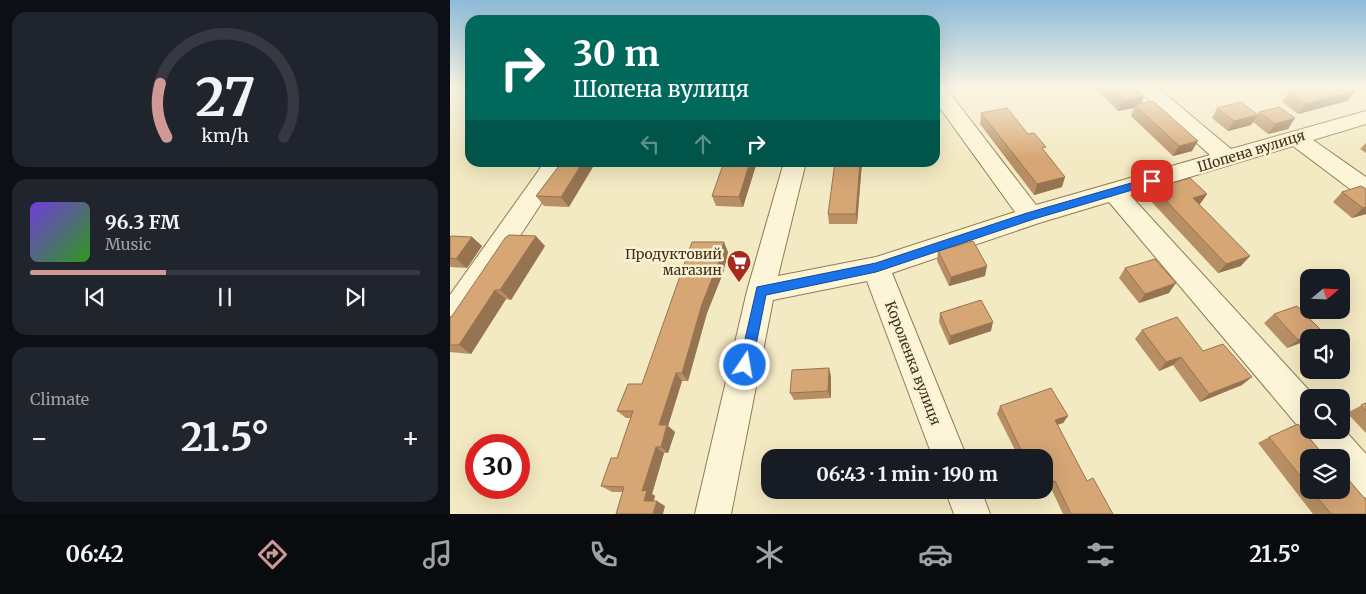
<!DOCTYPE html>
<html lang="en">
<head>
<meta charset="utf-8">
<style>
	:root { --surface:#171b24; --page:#20242c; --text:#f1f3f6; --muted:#9ea1a6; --line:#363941; --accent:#d09995 }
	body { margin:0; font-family:Merriweather,serif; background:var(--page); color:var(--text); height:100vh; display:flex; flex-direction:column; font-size:19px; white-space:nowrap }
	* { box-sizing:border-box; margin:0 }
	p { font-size:16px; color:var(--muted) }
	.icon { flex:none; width:28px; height:28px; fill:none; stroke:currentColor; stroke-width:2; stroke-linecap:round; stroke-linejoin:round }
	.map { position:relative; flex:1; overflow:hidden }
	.sheet { display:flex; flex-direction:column; gap:12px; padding:12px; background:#0d0f14; width:450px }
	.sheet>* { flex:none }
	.hud { position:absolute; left:15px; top:15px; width:475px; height:152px; border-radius:15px; box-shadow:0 5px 20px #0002; background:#00695c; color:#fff; overflow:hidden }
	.needle { width:32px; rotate:71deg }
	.buttons { position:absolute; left:850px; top:269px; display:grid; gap:10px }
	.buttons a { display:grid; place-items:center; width:50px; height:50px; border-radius:10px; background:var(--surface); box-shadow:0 5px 20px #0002; font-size:25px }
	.speed { position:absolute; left:15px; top:434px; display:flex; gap:10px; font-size:25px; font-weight:700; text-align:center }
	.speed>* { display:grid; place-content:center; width:65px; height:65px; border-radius:50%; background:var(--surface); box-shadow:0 5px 20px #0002; line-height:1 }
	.speed .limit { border:8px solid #d22; background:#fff; color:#111 }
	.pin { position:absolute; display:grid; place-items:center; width:42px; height:42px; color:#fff; margin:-21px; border-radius:10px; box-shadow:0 2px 8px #0006 }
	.me { position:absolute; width:55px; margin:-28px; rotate:12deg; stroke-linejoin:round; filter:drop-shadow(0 0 4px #0008) }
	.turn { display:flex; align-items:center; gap:18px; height:105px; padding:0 25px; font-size:22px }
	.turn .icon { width:65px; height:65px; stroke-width:2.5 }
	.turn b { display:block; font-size:35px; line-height:42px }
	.lanes { display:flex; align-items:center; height:48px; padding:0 25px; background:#0003; justify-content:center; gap:25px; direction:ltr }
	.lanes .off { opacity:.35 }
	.big { font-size:38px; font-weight:700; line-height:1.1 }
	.sheet .tile { flex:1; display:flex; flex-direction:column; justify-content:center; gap:8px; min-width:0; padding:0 18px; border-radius:15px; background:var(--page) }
	.sheet .dial { align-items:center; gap:0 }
	.dial svg { height:130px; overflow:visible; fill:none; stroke:var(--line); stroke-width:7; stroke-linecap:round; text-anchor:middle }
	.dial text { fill:var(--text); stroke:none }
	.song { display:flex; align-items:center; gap:15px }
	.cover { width:60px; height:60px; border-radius:8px; background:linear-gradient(135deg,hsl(260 70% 55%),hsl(110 70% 35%)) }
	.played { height:5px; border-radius:2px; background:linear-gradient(90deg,var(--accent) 35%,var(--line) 35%) }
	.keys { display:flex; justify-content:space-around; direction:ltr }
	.heat { display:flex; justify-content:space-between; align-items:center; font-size:28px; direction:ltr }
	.trip { position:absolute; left:311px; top:449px; width:292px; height:50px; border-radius:15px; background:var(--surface); box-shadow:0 5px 20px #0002; font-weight:700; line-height:50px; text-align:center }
	.tabs { display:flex; height:80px; justify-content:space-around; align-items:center; background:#090b0e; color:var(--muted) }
	.tabs .icon { width:35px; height:35px }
	.tabs .current { color:var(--accent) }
	.tabs b { font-size:22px; color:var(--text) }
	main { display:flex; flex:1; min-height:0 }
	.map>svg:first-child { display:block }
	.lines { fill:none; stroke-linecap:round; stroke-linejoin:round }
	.minor-casing { stroke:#907b57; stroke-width:2 }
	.minor { fill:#fdf5d7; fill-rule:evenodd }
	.wall { fill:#b88f64 }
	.shaded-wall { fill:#967451 }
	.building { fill:#d6a674; stroke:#967451 }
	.route { fill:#1a73e8; stroke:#114b97 }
	.labels { text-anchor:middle; stroke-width:5; stroke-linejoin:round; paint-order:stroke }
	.street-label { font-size:14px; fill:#3e301d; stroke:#faf2d3 }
	.poi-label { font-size:14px; fill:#3e301d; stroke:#faf2d3; text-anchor:end }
</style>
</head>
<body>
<main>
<section class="sheet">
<div class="tile dial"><svg viewBox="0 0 100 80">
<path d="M14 69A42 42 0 1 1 86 69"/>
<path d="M14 69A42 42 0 0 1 10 36" stroke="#d09995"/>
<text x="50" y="56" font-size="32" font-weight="700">27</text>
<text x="50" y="72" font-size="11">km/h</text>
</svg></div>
<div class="tile">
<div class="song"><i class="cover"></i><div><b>96.3 FM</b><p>Music</p></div></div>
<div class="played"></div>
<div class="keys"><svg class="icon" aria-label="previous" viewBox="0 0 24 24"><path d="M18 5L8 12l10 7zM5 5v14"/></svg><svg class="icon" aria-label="pause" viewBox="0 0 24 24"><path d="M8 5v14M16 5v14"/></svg><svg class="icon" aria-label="next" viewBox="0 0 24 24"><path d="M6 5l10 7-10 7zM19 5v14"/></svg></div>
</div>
<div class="tile"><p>Climate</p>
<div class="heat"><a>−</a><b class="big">21.5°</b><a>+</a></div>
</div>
</section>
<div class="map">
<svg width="916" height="514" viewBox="0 0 916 514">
	<rect width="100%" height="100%" fill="#f3e9c2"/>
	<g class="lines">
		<defs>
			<path id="minor" d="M485,87h10l91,118 174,-50 -75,-68h22l74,62 135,-38v13l-53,16 53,37v20l-8,-2 -65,-49 -163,49 186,203h-7v32h32v-4l25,28v44l-13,-5 -12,-15v-20h-17l-14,-16 -4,-13 -9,-4 -188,-223 -70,21 -147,50 75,185h-34l-66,-177 -94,19 -42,214h-36l52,-223 37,-129h22l-28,114 98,-19 139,-45 -80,-111z
				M93,162h22l-7,16 -98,149 -10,3v-35l89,-125z
				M495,490h36l9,24h-36z"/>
		</defs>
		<use href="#minor" class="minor-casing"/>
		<use href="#minor" class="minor"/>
	</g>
	<path class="wall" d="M644,87h40l10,9 -4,8 52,47 -19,5 -42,-40 3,-8 -16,3z
		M906,91l-9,10 -49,13 -16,-12 7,-10z
		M767,108l40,7 2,-3 36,6 -7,11 -20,5 -15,-12 -2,3 -23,6 -16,-13z
		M531,113l47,21 16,17 18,36 -28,8 -54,-71z
		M916,143v10l-6,-4z
		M307,162l-14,45 -27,-1 -4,-10z
		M412,162l-5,62h-28l-1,-10z
		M100,178l19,29 -25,-1 -8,-10z
		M704,188l53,6 -7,10h-1l42,62 -23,7 -70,-75z
		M916,189v25l-14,4 -19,-16 9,-10z
		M0,237h22l10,9 -15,22 -17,-1z
		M95,246l-34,54 -5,-1 -35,55 -21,-2v-35z
		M488,251l47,25 -36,10 -12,-25z
		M278,252l-5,21 -16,40 -19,68h-6l-14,45 7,6 -7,21h-4l-12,41 3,2 -1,5 11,5 -42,-14h-11l-11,-6 16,-28 14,-40h-5l-9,-7 25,-27z
		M675,268l44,25 -30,10 -20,-25z
		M490,313l51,18 -42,14 -10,-23z
		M824,314l48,17 -9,7h-4l-22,10 -23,-25z
		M692,330l61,21 39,34 -42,17 -27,-37 -14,6 -24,-32z
		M381,376v22l-37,2 -4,-7z
		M916,403v30l-19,-20z
		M550,406l68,10 -5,7 -6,2 30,56 26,33h-50l-13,-28 -5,2v-30h-33l3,-5 1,-1 -19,-38z
		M819,437l40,21v32h32l25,24h-53l-55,-71z
		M576,490h15l-13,5z"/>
	<path class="shaded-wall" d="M557,87h12l-13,3z
		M906,91l-9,10 -49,13 8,-10z
		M694,96l-4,10 -5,-1 -1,3 -16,3 5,-10z
		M808,115l-7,10 -23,6 6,-10z
		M845,118l-7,11 -20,5 7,-10z
		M748,141l-6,10 -19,5 6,-10z
		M133,162h13l-27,45 -8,-10z
		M300,162h7l-14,45 -4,-10z
		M410,162h2l-5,62 -1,-10z
		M615,177l-3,10 -28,8 3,-11z
		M757,194l-7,10 -14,4 7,-10z
		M916,207v7l-14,4 11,-10z
		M86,236l9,10 -34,54 -11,-10z
		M22,237l10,9 -15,22 -11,-9z
		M274,242l4,10 -5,21 -16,40 -19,68 -6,-8 20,-69z
		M800,256l-9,10 -23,7 8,-9z
		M537,266l-2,10 -36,10 2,-9z
		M726,283l-7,10 -30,10 6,-9z
		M45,290l11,9 -35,55 -12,-9z
		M543,322l-2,9 -42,14 1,-9z
		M872,331l-9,7h-4v2l-22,8 11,-8z
		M731,357l-8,8 -14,6 7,-9z
		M379,368l2,8v22l-3,-7z
		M226,373l6,8 -14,45 7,6 -7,21 -7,-6 -2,-22z
		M802,377l-10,8 -42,17 9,-8z
		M618,416l-5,7 -13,4 5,-7z
		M206,447l8,6 -12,41 3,2 -3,10 -8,-5 -2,-10z
		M605,481l-5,5 -5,2v-3z
		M582,490h9l-13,5z
		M207,501l8,5 -2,8h-10z"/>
	<path class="building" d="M658,87h26l10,9 -21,5z
		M859,87h41l6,4 -50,13 -17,-12z
		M703,101l45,40 -19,5 -44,-41z
		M791,102l17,13 -24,6 -17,-13z
		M829,107l16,11 -20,6 -16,-12z
		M557,108l21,26 6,-1 12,14 -4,1 23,29 -28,7 -56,-71z
		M112,162h21l-22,35 -25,-1z
		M274,162h26l-11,35 -27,-1z
		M385,162h25l-4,52h-28z
		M740,178l17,16 -14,4 57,58 -24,8 -72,-76z
		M911,186l5,3v18l-3,1 -21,-16z
		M59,235l27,1 -36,54h-5l-36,55h-9v-28l2,-1 53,-78z
		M1,236l21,1 -16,22 -6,-1v-21z
		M523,241l14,25 -36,11 -13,-26z
		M242,242h32l-6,22 -16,40 -20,69h-6l-17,52h8l-6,22h-5l-14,44 5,-1 -3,11h13l-4,13h-37l8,-27 -23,-1 10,-28h6l16,-47h-16l11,-27h14z
		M705,259l21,24 -31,11 -20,-26z
		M531,300l12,22 -43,14 -10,-23z
		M847,306l25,25 -24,9 -24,-26z
		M727,317l26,34 20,-7 29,33 -43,17 -28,-37 -15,5 -24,-32z
		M379,368l-1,23 -38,2 2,-23z
		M601,388l17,28 -13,4 32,61 6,-3 20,36h-42l-16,-33 -10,4v-27h-28l-2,-5 6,-3 -21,-44z
		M916,403v8l-5,-6z
		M848,424l28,34h-17v29l-40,-50z
		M891,471l25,29v14h-35l-20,-24h30z"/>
	<linearGradient id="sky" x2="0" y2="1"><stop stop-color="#8dbbd8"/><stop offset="0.55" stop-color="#faf5e4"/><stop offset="1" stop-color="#faf5e4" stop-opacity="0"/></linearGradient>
	<rect width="916" height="159" fill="url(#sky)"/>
	<path class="route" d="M702,177l4,1v5l-122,36 -158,53 -110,23 -14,70 -2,4 -5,2 -4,-2 -2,-4 18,-78 119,-24 151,-50z"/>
	<defs>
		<symbol id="supermarket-pin" viewBox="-11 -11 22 30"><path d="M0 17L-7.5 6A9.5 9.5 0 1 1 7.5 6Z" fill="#a72a1f" stroke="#faf2d3"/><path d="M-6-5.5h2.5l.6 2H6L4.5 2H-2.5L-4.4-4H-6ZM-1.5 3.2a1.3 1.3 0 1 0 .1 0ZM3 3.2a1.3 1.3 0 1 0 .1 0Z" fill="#fff"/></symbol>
	</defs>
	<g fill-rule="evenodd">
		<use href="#supermarket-pin" x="275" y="248" width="28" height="38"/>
	</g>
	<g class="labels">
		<g class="street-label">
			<text transform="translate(801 151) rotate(-17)" y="5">Шопена вулиця</text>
			<text transform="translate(463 363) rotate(69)" y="5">Короленка вулиця</text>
		</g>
		<g class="poi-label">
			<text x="272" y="259">Продуктовий<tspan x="272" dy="16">магазин</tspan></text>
		</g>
	</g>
</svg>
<div class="buttons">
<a><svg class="needle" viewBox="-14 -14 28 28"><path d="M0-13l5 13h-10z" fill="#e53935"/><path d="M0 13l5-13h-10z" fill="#9ea1a6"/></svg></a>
<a><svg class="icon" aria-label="sound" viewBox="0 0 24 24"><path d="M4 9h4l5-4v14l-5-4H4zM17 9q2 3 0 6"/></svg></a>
<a><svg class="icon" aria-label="search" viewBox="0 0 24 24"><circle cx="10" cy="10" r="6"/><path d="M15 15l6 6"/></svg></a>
<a><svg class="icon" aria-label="layers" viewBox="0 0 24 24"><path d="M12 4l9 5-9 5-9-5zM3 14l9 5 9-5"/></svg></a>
</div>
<div class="speed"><div class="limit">30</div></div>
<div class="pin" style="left:702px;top:181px;background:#d93025"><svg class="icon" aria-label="arrive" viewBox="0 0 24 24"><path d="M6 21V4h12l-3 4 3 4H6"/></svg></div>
<svg class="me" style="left:295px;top:365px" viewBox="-20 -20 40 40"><circle r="17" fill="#1a73e8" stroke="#fff" stroke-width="3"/><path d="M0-11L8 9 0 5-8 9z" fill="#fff"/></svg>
<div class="trip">06:43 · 1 min · 190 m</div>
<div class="hud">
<div class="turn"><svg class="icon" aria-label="right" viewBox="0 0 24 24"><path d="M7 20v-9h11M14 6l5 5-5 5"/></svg><div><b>30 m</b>Шопена вулиця</div></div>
<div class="lanes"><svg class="icon off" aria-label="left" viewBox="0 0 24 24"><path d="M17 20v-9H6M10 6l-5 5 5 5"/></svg><svg class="icon off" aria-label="ahead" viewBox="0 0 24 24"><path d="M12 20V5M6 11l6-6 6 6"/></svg><svg class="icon" aria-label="right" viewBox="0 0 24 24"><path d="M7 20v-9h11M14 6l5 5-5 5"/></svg></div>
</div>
</div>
</main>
<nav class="tabs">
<b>06:42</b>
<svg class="icon current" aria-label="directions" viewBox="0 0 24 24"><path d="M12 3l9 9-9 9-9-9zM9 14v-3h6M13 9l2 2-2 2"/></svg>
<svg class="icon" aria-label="music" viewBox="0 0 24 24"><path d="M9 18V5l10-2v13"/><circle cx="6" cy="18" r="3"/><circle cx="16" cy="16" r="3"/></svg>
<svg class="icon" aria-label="phone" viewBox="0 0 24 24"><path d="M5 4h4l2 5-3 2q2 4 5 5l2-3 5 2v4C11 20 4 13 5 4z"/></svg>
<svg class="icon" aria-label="climate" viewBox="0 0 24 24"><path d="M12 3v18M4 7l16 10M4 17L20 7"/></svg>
<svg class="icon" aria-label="car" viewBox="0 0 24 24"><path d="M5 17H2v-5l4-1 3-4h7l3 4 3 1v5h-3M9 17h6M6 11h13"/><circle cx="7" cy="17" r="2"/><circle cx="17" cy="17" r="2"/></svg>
<svg class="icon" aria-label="filters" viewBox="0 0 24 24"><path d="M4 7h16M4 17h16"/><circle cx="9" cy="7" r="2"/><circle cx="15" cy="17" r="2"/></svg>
<b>21.5°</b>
</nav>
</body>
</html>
